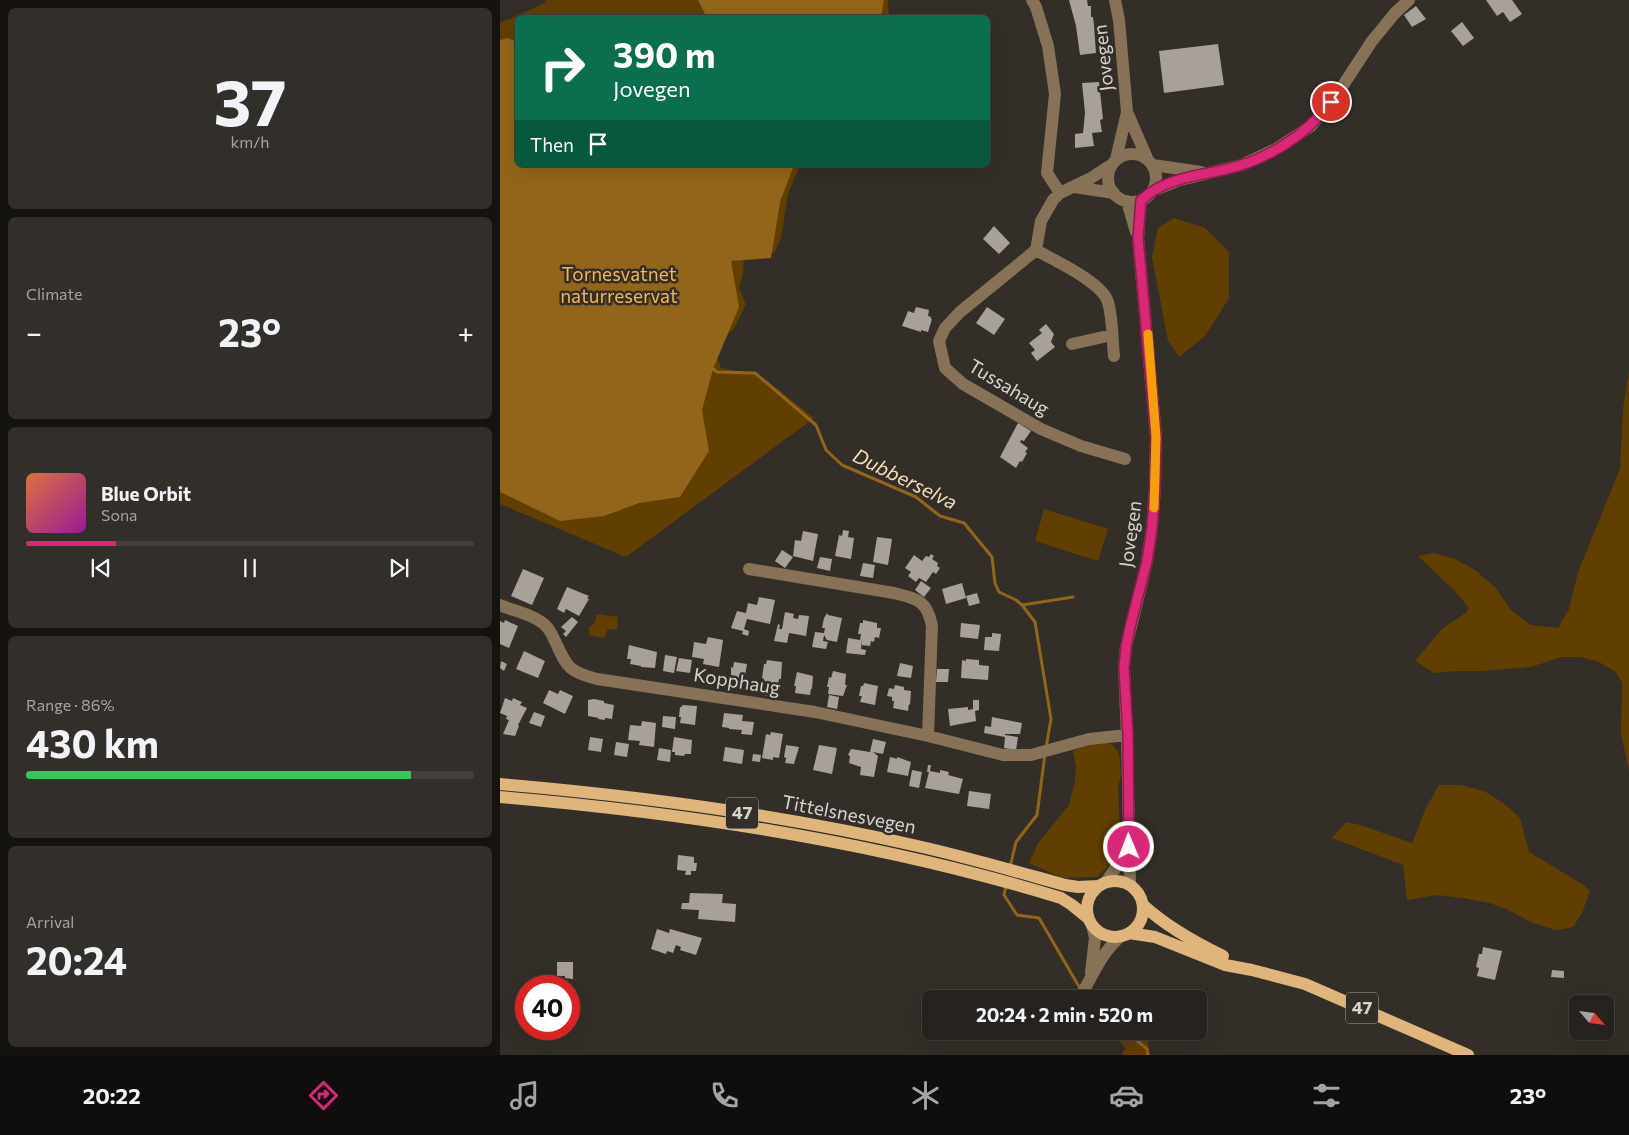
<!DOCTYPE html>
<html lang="en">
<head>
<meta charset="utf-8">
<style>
	:root { --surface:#26221e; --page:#322f2b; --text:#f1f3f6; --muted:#a4a4a4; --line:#423f3c; --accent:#db2777 }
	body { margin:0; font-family:Commissioner,sans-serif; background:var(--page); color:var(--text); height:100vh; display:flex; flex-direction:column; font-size:19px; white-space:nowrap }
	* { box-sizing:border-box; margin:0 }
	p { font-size:16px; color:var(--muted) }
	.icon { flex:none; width:28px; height:28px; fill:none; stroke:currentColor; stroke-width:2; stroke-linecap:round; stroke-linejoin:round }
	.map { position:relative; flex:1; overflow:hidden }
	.details { display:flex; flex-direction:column; gap:8px; padding:8px; background:#151310; width:500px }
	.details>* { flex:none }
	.banner { position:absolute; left:15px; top:15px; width:475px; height:152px; border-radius:8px; box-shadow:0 5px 20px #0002,0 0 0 1px var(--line); background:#0b6e4f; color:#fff; overflow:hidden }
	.needle { width:32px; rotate:118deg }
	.tools { position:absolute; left:1069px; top:995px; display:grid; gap:10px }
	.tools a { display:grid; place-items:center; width:45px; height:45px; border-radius:8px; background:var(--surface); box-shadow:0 5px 20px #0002,0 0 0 1px var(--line); font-size:25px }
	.speed { position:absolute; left:15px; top:975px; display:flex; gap:10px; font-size:25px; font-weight:700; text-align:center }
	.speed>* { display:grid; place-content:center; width:65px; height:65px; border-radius:50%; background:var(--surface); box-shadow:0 5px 20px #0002,0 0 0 1px var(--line); line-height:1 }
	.speed .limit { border:8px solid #d22; background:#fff; color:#111 }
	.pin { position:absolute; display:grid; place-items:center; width:42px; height:42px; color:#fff; margin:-21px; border:2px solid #fff; border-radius:50%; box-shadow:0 1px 5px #0007 }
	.me { position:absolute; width:55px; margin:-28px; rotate:359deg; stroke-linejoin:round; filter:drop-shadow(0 0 4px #0008) }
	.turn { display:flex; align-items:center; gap:18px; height:105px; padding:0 15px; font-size:22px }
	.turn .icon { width:65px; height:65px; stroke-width:2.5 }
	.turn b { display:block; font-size:35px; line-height:42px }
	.then { display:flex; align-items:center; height:48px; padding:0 15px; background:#0003; gap:10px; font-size:19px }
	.big { font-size:38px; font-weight:700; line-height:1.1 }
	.details .widget { flex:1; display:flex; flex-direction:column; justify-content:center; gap:8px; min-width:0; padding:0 18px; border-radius:8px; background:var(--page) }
	.details .dial { align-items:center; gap:0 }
	.dial b { font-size:65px; line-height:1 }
	.song { display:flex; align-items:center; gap:15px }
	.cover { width:60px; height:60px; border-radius:8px; background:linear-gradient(135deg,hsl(20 70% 55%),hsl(300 70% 35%)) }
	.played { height:5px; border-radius:2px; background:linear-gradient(90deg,var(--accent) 20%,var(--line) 20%) }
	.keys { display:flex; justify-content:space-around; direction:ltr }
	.heat { display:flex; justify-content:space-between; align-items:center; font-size:28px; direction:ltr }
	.charge { height:8px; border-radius:4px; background:linear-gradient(90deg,#34c759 86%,var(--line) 0) }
	.trip { position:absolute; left:422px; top:990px; width:285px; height:50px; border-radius:8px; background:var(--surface); box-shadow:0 5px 20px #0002,0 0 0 1px var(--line); font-weight:700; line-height:50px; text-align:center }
	.tabs { display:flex; height:80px; justify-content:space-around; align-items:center; background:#0f0e0c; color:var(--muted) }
	.tabs .icon { width:35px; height:35px }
	.tabs .current { color:var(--accent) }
	.tabs b { font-size:22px; color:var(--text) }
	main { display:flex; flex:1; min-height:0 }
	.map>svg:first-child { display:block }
	.green { fill:#613f00 }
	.water { fill:#92651a }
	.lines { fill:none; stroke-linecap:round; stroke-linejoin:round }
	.stream { stroke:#92651a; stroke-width:3 }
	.building { fill:#a7a19a }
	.minor { stroke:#877257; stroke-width:12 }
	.major { stroke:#dfb57c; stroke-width:12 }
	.route-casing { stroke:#8e194d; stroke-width:12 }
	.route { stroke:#db2777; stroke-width:9 }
	.slow { stroke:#f59e0b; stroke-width:9 }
	.labels { text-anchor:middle; stroke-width:5; stroke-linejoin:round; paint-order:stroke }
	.shield { fill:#332e28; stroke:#a6a29e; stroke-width:1 }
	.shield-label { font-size:18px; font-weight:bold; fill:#d7d4d0 }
	.street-label { font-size:19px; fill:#d7d4d0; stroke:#332e28 }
	.park-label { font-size:19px; fill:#f7b657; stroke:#332e28 }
	.water-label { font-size:20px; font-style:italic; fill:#f6dcb9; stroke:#332e28 }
</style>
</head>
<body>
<main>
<section class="details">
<div class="widget dial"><b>37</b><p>km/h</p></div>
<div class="widget"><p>Climate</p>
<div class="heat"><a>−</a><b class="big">23°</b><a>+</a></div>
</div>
<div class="widget">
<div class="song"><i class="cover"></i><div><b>Blue Orbit</b><p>Sona</p></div></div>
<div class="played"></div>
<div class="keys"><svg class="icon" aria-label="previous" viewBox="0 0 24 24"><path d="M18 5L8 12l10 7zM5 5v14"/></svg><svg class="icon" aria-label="pause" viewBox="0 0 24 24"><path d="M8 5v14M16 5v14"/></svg><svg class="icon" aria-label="next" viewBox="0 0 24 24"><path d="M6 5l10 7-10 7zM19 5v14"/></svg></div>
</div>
<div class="widget"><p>Range · 86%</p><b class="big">430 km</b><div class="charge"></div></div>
<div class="widget"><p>Arrival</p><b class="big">20:24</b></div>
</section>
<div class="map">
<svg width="1129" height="1055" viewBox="0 0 1129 1055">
	<rect width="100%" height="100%" fill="#332e28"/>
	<path class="green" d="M46,0h342l1,17 -371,1v147h282l-12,29 -7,44 -7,15 -30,2 -1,18 -4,16 7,15 -11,23 -12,13 -7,14 5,14 39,7 54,43 -188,139 -126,-53v-481l45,-20z
		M674,218l31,10 24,24v46l-24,38 -26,21 -11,-16 -16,-84 6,-29z
		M1129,371v400l-8,-37 1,-51 -6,-11 -17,-10 -19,-5h-19l-30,10 -49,4h-26l-22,2 -19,-12 28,-33 24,-16 1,-5 -12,-15 -38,-36 16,-3 21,6 20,11 20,17 16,23 20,15 27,3 11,-19 9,-37 42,-103 3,-60z
		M544,509l64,20 -10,32 -63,-20z
		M97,614l21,3 -1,13 -9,-1 -4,9 -15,-3v-8l5,-3z
		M605,742l8,3 5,7 2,8 1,15 -3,12 2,47 -12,32 -11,11 -35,1 -33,-15 9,-20 31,-38 6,-24 1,-15 -3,-15 10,-5z
		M939,785h23l24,7 20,13 14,13 9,34 53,32 8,7 -8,22 -9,14 -17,3 -23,-7 -25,-13 -18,-7 -27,-5 -26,-3 -30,5 -4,-35 -71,-27 14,-16 14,3 52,18 14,-35z
		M608,1031h38l4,24h-28l3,-7 -10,-12z"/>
	<path class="water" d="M198,0h186l-3,17 -174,1z
		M8,38l9,4 1,123h276l-14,37 -9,56 -40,3 8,46 -26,62 -11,41 7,41 -29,46 -41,6 -35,13 -44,5 -60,-29v-452z"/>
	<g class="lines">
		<path class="stream" d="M213,369l4,3 38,1 61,52 10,25 16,15 74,32 24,19 24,7 28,34 3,26 4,9 17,8 6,5 13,17 16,97 -5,29
			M522,605l51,-8
			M510,867l6,-25 21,-27 8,-61
			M506,886l-2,9 13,20 22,3 42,72
			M625,1031l22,18 1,6"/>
	</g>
	<path class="building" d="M569,0h18l1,6h3v11h2l1,8 2,28 -16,2 -4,-29z
		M986,0h26l10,14 -12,8 -7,-10 -6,4z
		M916,6l10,13 -14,8 -8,-12z
		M962,22l12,16 -11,8 -12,-15z
		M718,44l6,41 -60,8 -5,-42z
		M599,82l4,37 -3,1 2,12 -10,1 2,13 -19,2v-14l8,-1 2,-20 -3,-30z
		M494,226l16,17 -11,11 -16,-15z
		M416,307l13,3 -1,6 3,1v2h1l-4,13 -7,-2v2l-19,-6 6,-15 6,2z
		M487,307l18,12 -11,16 -18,-12z
		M546,324l8,10 -3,8 4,5 -18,14 -6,-8 4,-3 -6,-7 13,-10 -3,-3z
		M518,423l13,8 -7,10 -3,-1 -1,2 8,6 -3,4 2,1 -5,9 -2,-1 -4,7 -16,-11z
		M343,530l6,1 -1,6 6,1 -3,21 -16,-3 4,-21 3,1z
		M303,531l15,3 -5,27 -20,-5 2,-16 6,1z
		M377,537l15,2 -4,26 -15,-3z
		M282,550l11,7 -8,11 -10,-7z
		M431,554l3,2 -2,3 6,4 -1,3 3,2 -4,6 -3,-2 -7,10 -7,-4 -3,4 -8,-6 3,-4 -6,-4 9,-13 8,6 4,-5 3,1z
		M320,557l12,2 -2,12 -13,-3z
		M363,563l12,2 -2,13 -13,-2z
		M23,569l21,9 -12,27 -21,-9z
		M421,581l10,7 -7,9 -9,-7z
		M462,583l4,15 -20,6 -4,-15z
		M67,587l22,9 -2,2 2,1 -10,17 -13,-7 -2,4 -7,-4z
		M477,593l3,10 -11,3 -3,-10z
		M259,597l16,3 -5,24 -23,-5 -3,10 5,2 -1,5 -6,-2 1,-3 -12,-3 6,-17 9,2 2,-10 9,2z
		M285,612l9,2 -1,4 5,1 1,-4 10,1 -3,20 -17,-3 -2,10 -13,-2 4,-17 2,1 -1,4h3z
		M327,613l1,2 14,3 -5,24 -10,-2 -3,-5 -1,6 5,1 -2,7 -14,-2 3,-15 9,1 1,-5h-3l2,-10z
		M72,617l6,5 -12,15 -3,-3 3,-3 -5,-4z
		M5,620l13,6 -9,22 -9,-4v-23l4,2z
		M363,620l14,3v5h4l-2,10 -4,-1 -1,5 -3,-1 -1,5 -8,-1v-5l-1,9 5,1 -1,5 -19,-2 2,-15 12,2 1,-6h-3l2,-11h3z
		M461,623l19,2 -2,14 -18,-2z
		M492,633l9,1 -2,17 -15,-1 1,-13h7z
		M208,637l15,3 -4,27 -16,-3 1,-5 -12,-2 2,-15 12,2z
		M129,645l28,7 -2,16 -14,-1v-1l-11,-2 1,-5h-4z
		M24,651l21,10 -7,17 -22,-9z
		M165,655l12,2 -3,16 -11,-2z
		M179,658l13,2 -2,13 -14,-2z
		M466,659l13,1v5l10,1 -1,14 -27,-2 1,-18 4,1z
		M267,660l15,2 -1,17h-2l-1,6 -1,-1 -2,13 -11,-2 3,-12 -3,-1v-3l-2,-1 2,-14h2z
		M1,661l6,3 -3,7 -4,-3z
		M234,662l13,2 -3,18 -13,-3v-12l2,1z
		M400,663l13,3 -2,12 -14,-2z
		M437,669h12l-1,13h-12z
		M333,671l13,3 -1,11h2l-4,11 -15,-2 1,-7h-2l2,-10 2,1z
		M297,672l16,4 -1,13h-1l-1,6 -15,-2 1,-7h-2z
		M364,683l14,3 -3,19 -15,-3 2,-6h-3l2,-10h2z
		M395,685l9,2v3l7,1 -1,14 -1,-1 -1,7 -15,-3 1,-7h-2v-4l-5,-1 2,-8 5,1z
		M49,690l9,4 2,-4 13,6 -8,18 -22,-11z
		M329,695l10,2 -2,12 -10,-2z
		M5,698l7,3 1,-3 9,4 -2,3 7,3 -9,17 1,1 -4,10 -12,-2 6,-14 -3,-1 1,-3 -7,-3z
		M94,699l10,2v2l10,2 -2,14 -7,-1v2l-7,-1 1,-1 -11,-2v-16z
		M473,700h6v10l-4,1 1,10 -26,5 -2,-17 20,-2v3l5,-1z
		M182,705l15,1 -2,19 -15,-2 1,-6h-2l1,-10h2z
		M34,712l11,4 -4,11 -12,-4z
		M224,713l19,2 -1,6 12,1 -2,13 -11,-1 1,-4 -13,-1v-1l-7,-1z
		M163,716l13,1 -1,12 -13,-2z
		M492,717l30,6 -2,11h-15v1l13,2 -2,13 -12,-2 1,-11 -21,-4 1,-7 6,1z
		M142,721l14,2 -2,24 -15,-2 1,-4 -12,-1 2,-15 11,1z
		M271,732l12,2 -4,24 -6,-1v3l-11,-2 4,-24 4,1z
		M90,737l13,2 -2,13 -13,-2z
		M174,737l18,3 -1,14h-6l-1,2 -9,-1v-3h-3z
		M373,739l13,3 -3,12 -10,-2 5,4 -4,21 -14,-2 1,-8 -12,-4 1,-7 -2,-1 3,-6 19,3z
		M116,742l13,2 -2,13 -13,-2z
		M286,745l13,2 -5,17 -9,-1 1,-5 -2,-1z
		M319,745l18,3 -5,26 -19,-4z
		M225,747l19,3 -2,14 -19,-3z
		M159,748l12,2 -1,12 -13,-2z
		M253,754l8,1 -1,7 -8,-1z
		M390,757l7,2v-2l14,5 -3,14 -21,-4z
		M428,765h3l-1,6 10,2v-3l9,2 -1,3 15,4 -4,15 -34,-6 4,-16h-2z
		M412,770l10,2 -3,16 -10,-2z
		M469,791l22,3 -2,15 -22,-3z
		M178,855l16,2v6h3l-1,8h-5v4h-6l1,-4 -9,-1z
		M190,893l33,1 -1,9 14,1 -1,18 -37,-3 1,-9 -18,-1 1,-6h7z
		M157,929l12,4 1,-4 32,9 -6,17 -16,-5 1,-3 -5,-2 -3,8 -6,-2 -1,3 -15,-5z
		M983,947l19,4 -7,29 -18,-4 2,-8 -3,-1 3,-13h3z
		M57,962h16v17l-8,-1v-2h-8z
		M1052,970l12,1v7l-13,-1z
		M69,1001l6,1 -1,6 -3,-1 -1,5z"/>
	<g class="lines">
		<path class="minor" d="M532,0l4,7 12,39 7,48 -8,79 13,20
			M615,0l4,20 8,92 20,46
			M608 178a24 24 0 1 1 48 0a24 24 0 1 1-48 0Z
			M616,159l11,-47
			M611,165l-20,13 -31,15 -7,7 -12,21 -5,29 -76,62 -15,16 -6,13 6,27 18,16 78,45 40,17 44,13
			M653,165l48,7
			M574,187l40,6
			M652,191l28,-11 62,-15 34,-16 35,-23 27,-33 34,-52 23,-28 14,-13
			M627,201l9,31
			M536,250c19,11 66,32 72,52 5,17 4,37 6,54
			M572,344l40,-9
			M249,569l145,24c23,6 33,7 38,33l-4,110
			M0,605c14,6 35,10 46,21 5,5 7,11 10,17 11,25 14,29 41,36l218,33 113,24 75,19h28l58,-16 38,-4
			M606,882l9,-13 12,-31
			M630,885l-3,-150 -3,-67 2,-21 21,-86 5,-33 3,-40 1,-51 -18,-199 3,-38
			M591,972l4,-34 -3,-13
			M579,999c14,-23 21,-45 42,-63"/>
		<path class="major" d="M0,784c142,12 284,31 422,63 48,11 96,25 143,38l13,2 21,-1
			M0,797c189,16 379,45 561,101l11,7 16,13
			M587 909a28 28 0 1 1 56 0a28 28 0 1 1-56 0Z
			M643,905c24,22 51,37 80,51
			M629,933l26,4 70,28 27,5 53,14 163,71"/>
	</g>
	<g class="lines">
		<defs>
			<path id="route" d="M629,847l-1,-112 -4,-67 2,-21 5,-24 16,-62 5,-33 3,-40 1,-51 -18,-199 3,-38c5,-3 8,-7 12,-9 21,-13 47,-16 70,-21 42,-9 83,-34 108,-68"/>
		</defs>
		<use href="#route" class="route-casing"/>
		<use href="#route" class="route"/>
		<path class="slow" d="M648,334l8,103 -2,71"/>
	</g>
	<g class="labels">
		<g class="shield">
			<rect x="226" y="797.5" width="32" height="31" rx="4"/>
			<rect x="846" y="992.5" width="32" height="31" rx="4"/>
		</g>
		<g class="shield-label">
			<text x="242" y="819">47</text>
			<text x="862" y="1014">47</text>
		</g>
		<g class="street-label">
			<text transform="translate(603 58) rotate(-96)" y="7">Jovegen</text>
			<text transform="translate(509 387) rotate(31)" y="7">Tussahaug</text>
			<text transform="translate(630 534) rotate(-82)" y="7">Jovegen</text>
			<text transform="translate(237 681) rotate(9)" y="7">Kopphaug</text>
			<text transform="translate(349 814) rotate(11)" y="7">Tittelsnesvegen</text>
		</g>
		<g class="park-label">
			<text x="119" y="281">Tornesvatnet<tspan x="119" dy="22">naturreservat</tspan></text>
		</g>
		<g class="water-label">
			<text transform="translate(405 479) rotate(26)" y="7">Dubberselva</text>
		</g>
	</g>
</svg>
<div class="tools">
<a><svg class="needle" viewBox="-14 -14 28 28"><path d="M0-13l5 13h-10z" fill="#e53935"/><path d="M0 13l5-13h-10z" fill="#a4a4a4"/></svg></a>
</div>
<div class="speed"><div class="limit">40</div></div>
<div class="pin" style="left:831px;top:102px;background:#d93025"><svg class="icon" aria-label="arrive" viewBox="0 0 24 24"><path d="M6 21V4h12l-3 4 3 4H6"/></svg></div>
<svg class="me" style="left:629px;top:847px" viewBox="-20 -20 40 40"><circle r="17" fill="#db2777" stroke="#fff" stroke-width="3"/><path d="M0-11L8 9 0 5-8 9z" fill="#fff"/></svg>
<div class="trip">20:24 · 2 min · 520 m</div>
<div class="banner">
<div class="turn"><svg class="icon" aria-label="right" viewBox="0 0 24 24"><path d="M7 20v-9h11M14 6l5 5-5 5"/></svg><div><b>390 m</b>Jovegen</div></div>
<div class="then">Then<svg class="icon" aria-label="arrive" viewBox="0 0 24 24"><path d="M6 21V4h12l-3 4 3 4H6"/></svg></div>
</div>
</div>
</main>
<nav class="tabs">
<b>20:22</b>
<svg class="icon current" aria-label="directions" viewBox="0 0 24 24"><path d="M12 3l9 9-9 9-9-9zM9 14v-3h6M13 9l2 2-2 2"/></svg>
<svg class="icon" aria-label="music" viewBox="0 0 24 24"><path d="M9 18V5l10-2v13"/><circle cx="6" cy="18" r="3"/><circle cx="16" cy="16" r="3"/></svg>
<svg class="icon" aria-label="phone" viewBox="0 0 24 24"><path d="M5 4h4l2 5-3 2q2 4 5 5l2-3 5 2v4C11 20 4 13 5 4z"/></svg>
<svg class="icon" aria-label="climate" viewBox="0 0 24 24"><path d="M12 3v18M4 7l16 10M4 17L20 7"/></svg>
<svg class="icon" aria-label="car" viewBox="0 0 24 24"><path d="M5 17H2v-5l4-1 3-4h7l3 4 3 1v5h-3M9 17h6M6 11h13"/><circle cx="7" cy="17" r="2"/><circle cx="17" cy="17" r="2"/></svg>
<svg class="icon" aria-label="filters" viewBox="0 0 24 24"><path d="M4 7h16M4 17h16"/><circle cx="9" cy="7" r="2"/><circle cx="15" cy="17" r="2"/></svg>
<b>23°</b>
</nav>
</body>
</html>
